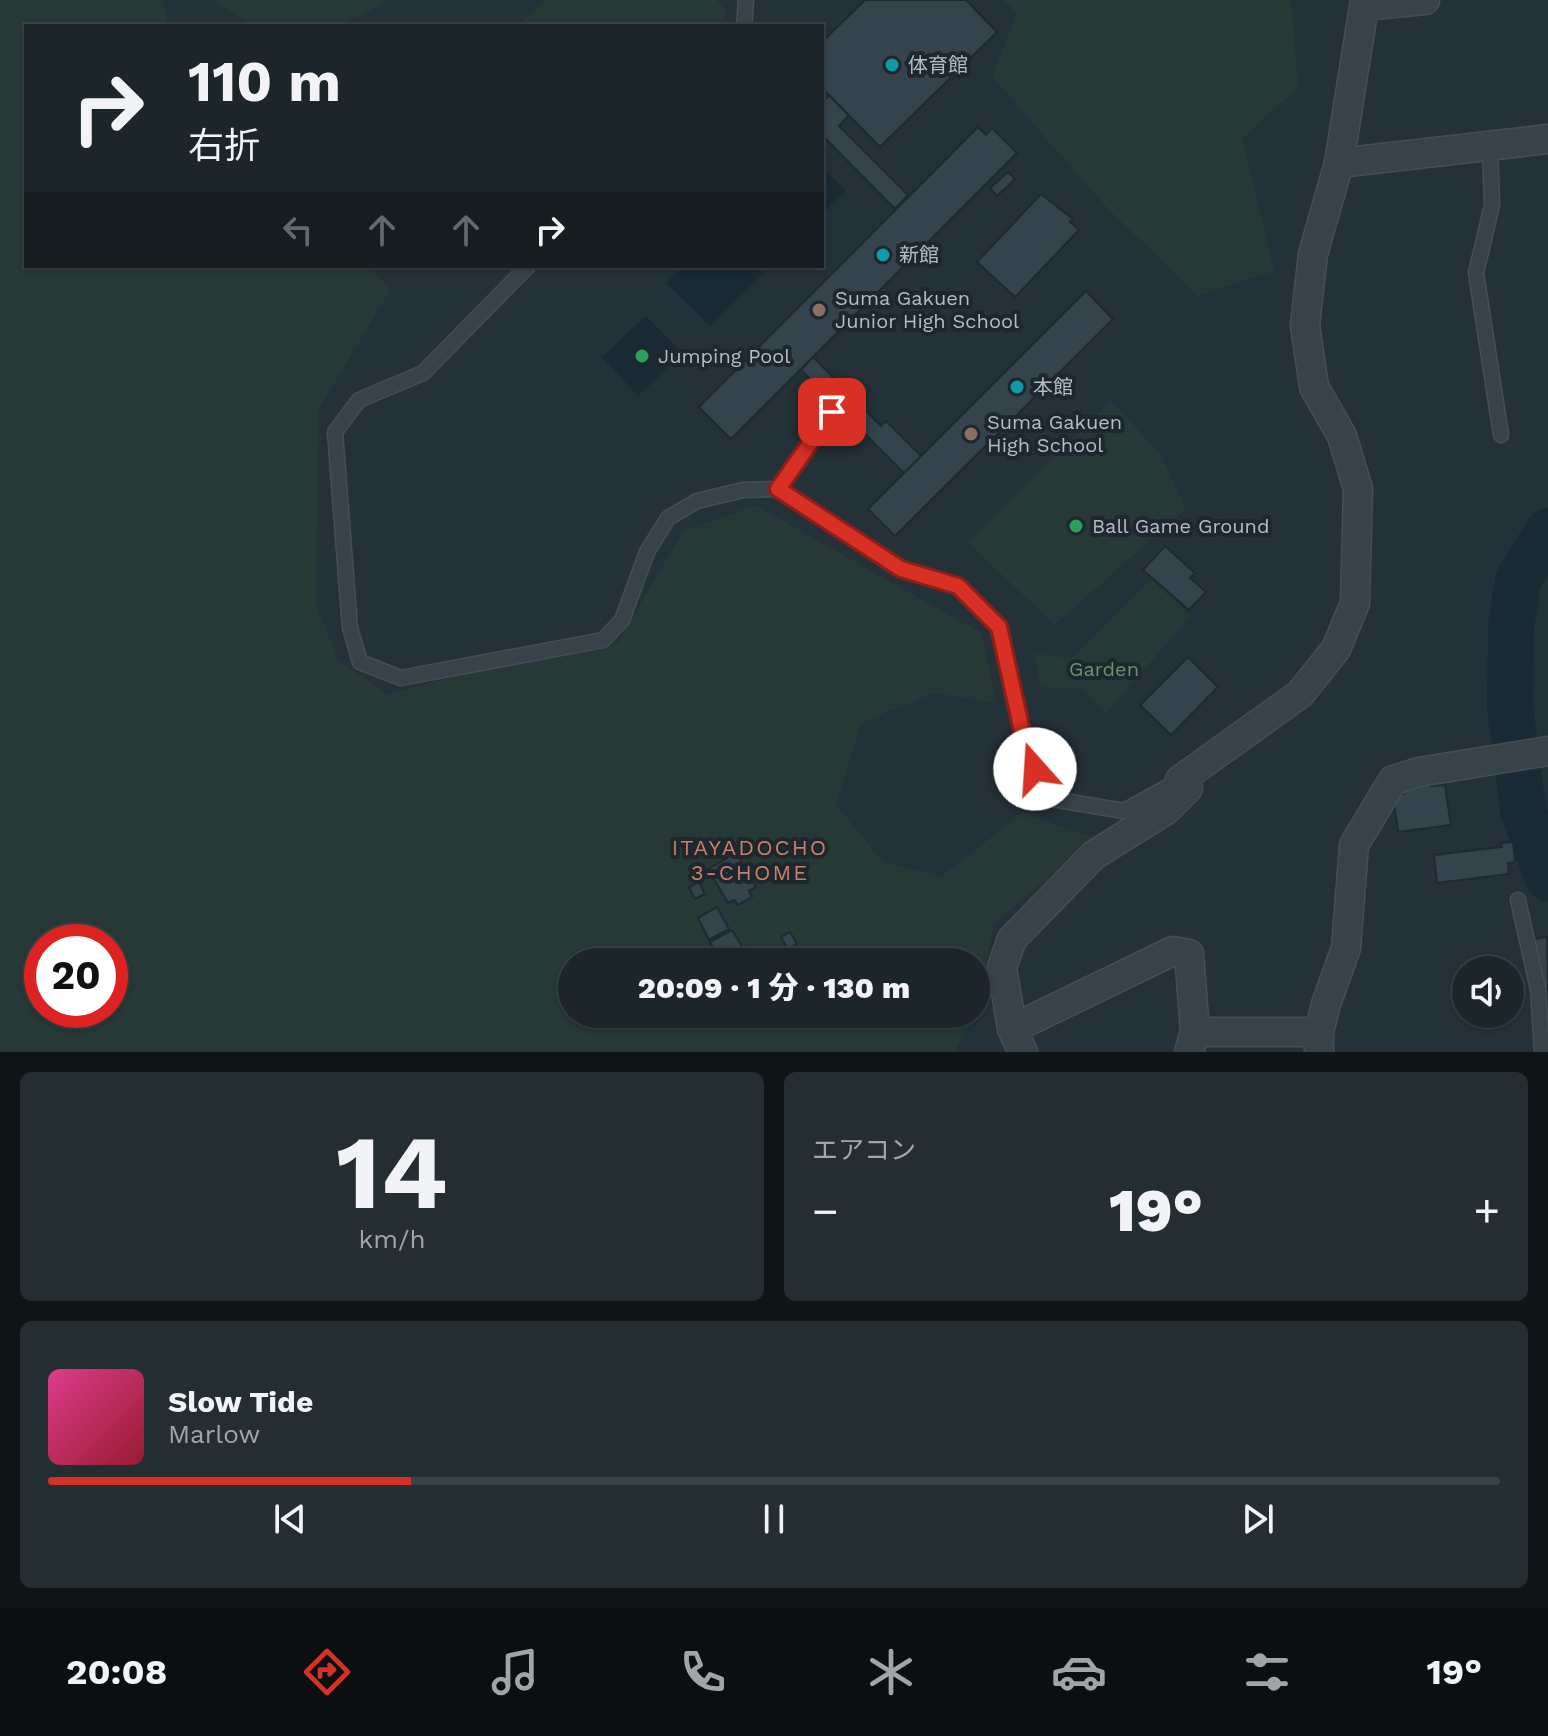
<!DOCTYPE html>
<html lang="ja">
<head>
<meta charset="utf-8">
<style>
	:root { --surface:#1b252a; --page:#242d32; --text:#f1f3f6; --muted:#a0a5a8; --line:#394247; --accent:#d93025 }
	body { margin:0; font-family:"Work Sans","Noto Sans JP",sans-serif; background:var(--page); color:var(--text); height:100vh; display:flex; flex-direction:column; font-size:30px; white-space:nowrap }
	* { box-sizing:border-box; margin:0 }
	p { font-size:26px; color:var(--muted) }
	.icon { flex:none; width:44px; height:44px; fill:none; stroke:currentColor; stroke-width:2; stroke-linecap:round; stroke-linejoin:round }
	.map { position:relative; height:1052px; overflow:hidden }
	.details { display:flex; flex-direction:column; gap:20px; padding:20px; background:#0f1417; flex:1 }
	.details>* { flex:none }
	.guide { position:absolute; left:24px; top:24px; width:800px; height:244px; border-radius:0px; box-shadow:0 2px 6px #0004,0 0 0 2px var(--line); background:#1b252a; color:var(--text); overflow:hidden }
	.buttons { position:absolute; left:1452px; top:956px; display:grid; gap:16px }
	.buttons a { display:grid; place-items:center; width:72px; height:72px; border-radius:50%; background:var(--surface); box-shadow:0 2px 6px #0004,0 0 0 2px var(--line); font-size:40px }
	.speed { position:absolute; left:24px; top:924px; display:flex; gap:16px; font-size:40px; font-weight:700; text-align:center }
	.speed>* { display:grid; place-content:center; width:104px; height:104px; border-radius:50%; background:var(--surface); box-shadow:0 2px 6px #0004,0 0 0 2px var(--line); line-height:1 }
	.speed .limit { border:12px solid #d22; background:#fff; color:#111 }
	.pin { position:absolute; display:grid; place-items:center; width:68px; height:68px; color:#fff; margin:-34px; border-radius:16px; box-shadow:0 4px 12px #0006 }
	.me { position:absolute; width:88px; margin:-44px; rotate:341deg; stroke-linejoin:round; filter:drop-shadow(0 0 6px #0008) }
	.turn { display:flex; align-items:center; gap:28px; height:168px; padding:0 32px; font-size:36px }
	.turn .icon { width:104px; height:104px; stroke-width:2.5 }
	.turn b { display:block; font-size:56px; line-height:68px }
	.lanes { display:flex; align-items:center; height:76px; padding:0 32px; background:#0003; justify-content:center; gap:40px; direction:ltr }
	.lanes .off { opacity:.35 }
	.big { font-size:60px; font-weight:800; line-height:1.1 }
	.details .widget { flex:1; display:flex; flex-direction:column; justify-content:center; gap:12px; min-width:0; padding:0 28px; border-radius:12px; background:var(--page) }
	.details .dial { align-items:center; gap:0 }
	.dial b { font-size:104px; line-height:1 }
	.song { display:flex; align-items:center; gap:24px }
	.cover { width:96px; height:96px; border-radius:12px; background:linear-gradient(135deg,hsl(330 70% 55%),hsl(350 70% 35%)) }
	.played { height:8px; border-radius:4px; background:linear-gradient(90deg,var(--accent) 25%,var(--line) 25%) }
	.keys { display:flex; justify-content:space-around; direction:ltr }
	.heat { display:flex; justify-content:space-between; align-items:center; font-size:44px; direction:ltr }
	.details .tiles { flex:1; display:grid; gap:20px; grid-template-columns:1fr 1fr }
	.widget:last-child { grid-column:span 2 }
	.trip { position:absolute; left:558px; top:948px; width:432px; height:80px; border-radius:40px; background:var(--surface); box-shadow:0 2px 6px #0004,0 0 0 2px var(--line); font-weight:800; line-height:80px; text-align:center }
	.tab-bar { display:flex; height:128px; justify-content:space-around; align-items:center; background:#0b0f11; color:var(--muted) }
	.tab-bar .icon { width:56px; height:56px }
	.tab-bar .on { color:var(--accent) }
	.tab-bar b { font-size:36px; color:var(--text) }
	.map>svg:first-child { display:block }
	.green { fill:#263937; fill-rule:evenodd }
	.water { fill:#192a35 }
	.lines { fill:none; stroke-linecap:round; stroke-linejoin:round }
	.river { stroke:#192a35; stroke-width:46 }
	.building { fill:#34434c; stroke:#1f292f; stroke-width:2 }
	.lane-casing { stroke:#444e55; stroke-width:17 }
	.street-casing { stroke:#444e55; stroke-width:31 }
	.lane { stroke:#374249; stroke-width:14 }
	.street { stroke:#374249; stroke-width:28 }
	.route-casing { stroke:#8d1f18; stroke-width:20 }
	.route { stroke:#d93025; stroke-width:14 }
	.culture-dot { fill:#0f9aa8; stroke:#1d272d; stroke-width:3 }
	.education-dot { fill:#8d6e63; stroke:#1d272d; stroke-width:3 }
	.leisure-dot { fill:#2e9e5b; stroke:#1d272d; stroke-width:3 }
	.labels { text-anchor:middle; stroke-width:8; stroke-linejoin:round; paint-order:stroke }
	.poi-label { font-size:20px; fill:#b3bdc5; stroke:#1d272d; text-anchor:start }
	.park-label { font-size:20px; fill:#6c936d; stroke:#1d272d }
	.neighbourhood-label { font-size:22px; letter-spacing:2px; fill:#c97e69; stroke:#1d272d }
</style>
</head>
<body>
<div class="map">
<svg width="1548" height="1052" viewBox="0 0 1548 1052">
	<rect width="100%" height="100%" fill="#243138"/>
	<path class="green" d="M0,0h163l5,26h-142v240h343l21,24 -72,121 -2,194 23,56 49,33 107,-28 122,-22 66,-113 72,-26 226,128 16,70 -63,-10 -73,30 -25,82 47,57 58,15 82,-65 71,26 -100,86 -18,86v-48h-404v52h403l-21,38h-954zM42,942h68v68h-68z
		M211,0h174l-7,7 -43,19h-79z
		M545,0h172l9,11 -5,15h-203z
		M1004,0h287l7,87 -56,52 32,132 -76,25 -90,-87 -116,-132 25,-64z
		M1111,400l50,55 25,54 -132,116 -85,-82z
		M1151,579l40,37 -85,97 -25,-24 -40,-2 -7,-33 38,4z"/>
	<path class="water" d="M822,167l24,24 -24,24z
		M683,266h88l-61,60 -44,-43z
		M646,316l37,38 -45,42 -36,-39z"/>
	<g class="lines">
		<path class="river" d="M1548,531l-30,49 -7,47 -1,80 13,103 25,68"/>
	</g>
	<path class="building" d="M865,0h101l31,32 -117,115 -58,-59v-46z
		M829,95l20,20 -10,11 69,69 -13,14 -73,-74v-32z
		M978,127l8,8 6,-7 25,25 -286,286 -32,-32z
		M1008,172l7,7 -18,17 -7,-8z
		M1041,194l32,25 -3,3 9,8 -64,67 -38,-35z
		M1086,291l27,28 -218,217 -27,-27z
		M813,357l68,69 5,-5 35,35 -17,17 -103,-103z
		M1165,546l30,27 -5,5 16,14 -17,18 -46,-40z
		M1188,657l30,30 -47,48 -31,-30z
		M1431,782v4l14,-1 6,40 -53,7 -5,-37 10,-1 -2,-9z
		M1513,842l2,20 -7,1 1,11 -72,9 -3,-28 68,-8 -1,-4z
		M736,853l20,34 -7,4 3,6 -14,8 -4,-5 -6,3 -20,-34z
		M699,882l6,12 -10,5 -6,-12z
		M717,907l12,22 -20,11 -11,-22z
		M732,930l11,18 -23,13 -10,-19z
		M790,932l7,12 -9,5 -7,-12z
		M1547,937l1,52 -6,1 -8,-51z
		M750,946l8,16h-37z"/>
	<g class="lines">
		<defs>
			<path id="lane" d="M744,26l2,-26
				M1490,146l2,59 -16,68 25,162
				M528,266l-105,107 -64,27 -24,32 15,196 10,34 41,16 202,-38 19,-20 25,-68 21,-34 29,-17 46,-11 35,-1 123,80 57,17 41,41 25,113 22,58 78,13 56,-31
				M778,489l54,-77
				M1518,900l20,89 4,63"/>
			<path id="street" d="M1364,6l61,-6
				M1339,163l209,-24
				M1012,1029l161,-78 16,3 6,78 -6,20
				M1195,1032h124
				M1023,1052l-11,-23 -10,-62 10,-28 82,-84 72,-45 22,-22 -8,-8 120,-86 36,-45 19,-46 3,-114 -16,-53 -28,-49 -9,-62 8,-71 26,-91 26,-163
				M1319,1052v-20l7,-28 20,-56 8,-103 39,-65 26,-8 129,-21"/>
		</defs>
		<use href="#lane" class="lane-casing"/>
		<use href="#street" class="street-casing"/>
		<use href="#lane" class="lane"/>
		<use href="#street" class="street"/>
	</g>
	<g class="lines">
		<defs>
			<path id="route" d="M832,412l-54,77 123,80 57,17 41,41 25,113 11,29"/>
		</defs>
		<use href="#route" class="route-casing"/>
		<use href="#route" class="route"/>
	</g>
	<g class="culture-dot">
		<circle cx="892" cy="65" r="8"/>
		<circle cx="883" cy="255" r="8"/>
		<circle cx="1017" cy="387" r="8"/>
	</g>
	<g class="education-dot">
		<circle cx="819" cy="310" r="8"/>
		<circle cx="971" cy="434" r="8"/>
	</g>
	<g class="leisure-dot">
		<circle cx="642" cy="356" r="8"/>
		<circle cx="1076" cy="526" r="8"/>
	</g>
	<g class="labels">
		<g class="poi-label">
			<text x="908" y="72">体育館</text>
			<text x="899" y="262">新館</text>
			<text x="835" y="305">Suma Gakuen<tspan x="835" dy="23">Junior High School</tspan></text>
			<text x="658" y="363">Jumping Pool</text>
			<text x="1033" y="394">本館</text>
			<text x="987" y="429">Suma Gakuen<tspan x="987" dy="23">High School</tspan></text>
			<text x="1092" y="533">Ball Game Ground</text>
		</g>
		<g class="park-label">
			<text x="1104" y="676">Garden</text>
		</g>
		<g class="neighbourhood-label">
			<text x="750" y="855">ITAYADOCHO<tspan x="750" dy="25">3-CHOME</tspan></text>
		</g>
	</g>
</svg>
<div class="buttons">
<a><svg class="icon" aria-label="sound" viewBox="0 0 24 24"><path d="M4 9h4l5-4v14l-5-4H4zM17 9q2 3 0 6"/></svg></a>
</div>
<div class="speed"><div class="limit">20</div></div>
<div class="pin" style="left:832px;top:412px;background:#d93025"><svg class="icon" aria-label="arrive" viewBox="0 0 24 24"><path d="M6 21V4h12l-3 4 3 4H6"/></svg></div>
<svg class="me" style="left:1035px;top:769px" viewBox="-20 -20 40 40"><circle r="19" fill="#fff"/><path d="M0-13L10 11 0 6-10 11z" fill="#d93025"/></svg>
<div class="trip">20:09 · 1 分 · 130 m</div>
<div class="guide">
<div class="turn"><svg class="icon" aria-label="right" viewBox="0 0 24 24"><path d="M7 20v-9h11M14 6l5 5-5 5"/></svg><div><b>110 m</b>右折</div></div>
<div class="lanes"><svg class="icon off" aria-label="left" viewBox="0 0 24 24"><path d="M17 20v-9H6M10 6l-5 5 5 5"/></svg><svg class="icon off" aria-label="ahead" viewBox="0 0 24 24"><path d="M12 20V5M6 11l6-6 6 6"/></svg><svg class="icon off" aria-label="ahead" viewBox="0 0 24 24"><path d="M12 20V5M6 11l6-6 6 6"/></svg><svg class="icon" aria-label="right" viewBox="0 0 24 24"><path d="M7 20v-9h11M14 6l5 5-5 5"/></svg></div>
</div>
</div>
<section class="details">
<div class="tiles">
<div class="widget dial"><b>14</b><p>km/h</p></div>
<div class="widget"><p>エアコン</p>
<div class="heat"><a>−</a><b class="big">19°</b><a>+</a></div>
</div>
<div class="widget">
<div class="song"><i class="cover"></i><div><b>Slow Tide</b><p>Marlow</p></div></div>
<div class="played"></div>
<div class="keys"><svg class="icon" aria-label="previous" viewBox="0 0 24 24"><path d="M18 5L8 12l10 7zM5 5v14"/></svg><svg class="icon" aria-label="pause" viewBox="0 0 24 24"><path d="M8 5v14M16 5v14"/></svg><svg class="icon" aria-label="next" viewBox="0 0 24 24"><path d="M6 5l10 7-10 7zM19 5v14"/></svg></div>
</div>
</div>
</section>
<nav class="tab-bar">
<b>20:08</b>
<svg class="icon on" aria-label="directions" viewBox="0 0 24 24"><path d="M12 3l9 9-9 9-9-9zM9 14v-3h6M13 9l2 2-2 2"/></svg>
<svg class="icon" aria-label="music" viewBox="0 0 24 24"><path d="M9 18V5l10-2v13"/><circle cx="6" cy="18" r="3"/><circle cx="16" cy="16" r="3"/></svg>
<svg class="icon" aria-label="phone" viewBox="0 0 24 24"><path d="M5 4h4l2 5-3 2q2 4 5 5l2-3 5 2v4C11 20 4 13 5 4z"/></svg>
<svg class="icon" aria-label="climate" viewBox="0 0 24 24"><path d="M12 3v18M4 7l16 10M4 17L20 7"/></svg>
<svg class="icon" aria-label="car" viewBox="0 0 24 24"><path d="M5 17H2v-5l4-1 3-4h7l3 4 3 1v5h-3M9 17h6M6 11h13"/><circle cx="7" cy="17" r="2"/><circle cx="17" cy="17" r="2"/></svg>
<svg class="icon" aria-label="filters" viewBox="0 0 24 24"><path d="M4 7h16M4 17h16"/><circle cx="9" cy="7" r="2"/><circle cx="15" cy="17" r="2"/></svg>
<b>19°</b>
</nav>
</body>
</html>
